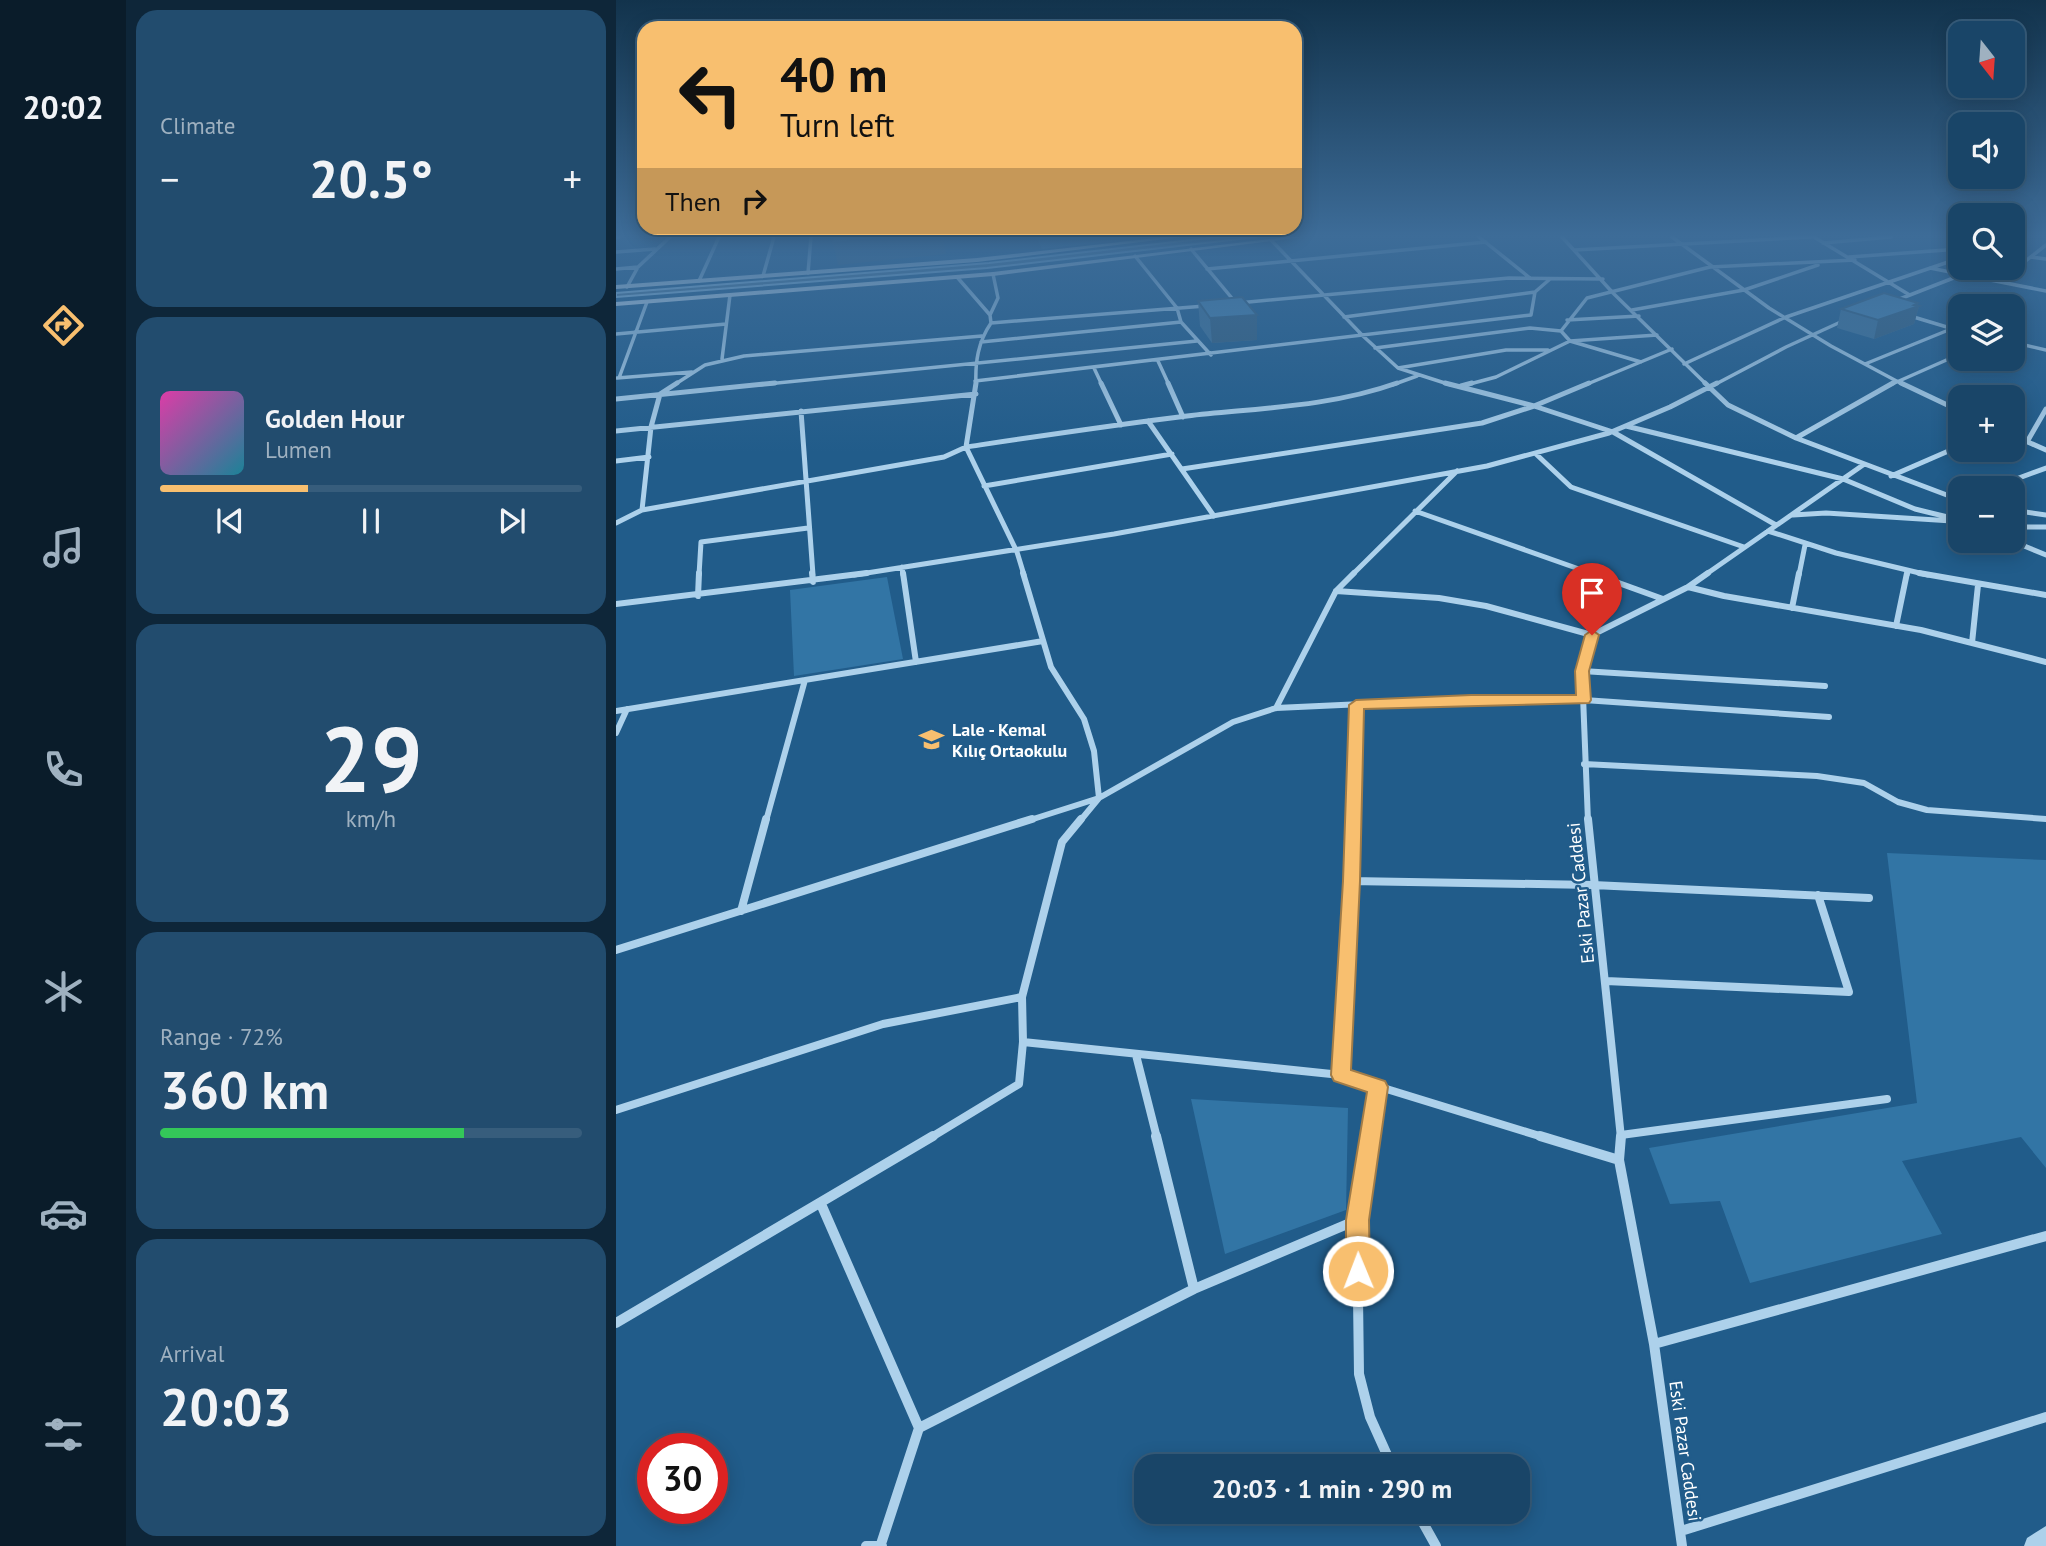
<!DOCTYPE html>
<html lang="en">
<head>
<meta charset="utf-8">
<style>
	:root { --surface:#194568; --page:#224c6e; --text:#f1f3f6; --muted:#9fb1c0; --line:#375d7c; --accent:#f8bf6f }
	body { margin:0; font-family:"PT Sans",sans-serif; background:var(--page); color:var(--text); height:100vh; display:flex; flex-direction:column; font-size:26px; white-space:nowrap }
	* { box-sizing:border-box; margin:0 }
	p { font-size:23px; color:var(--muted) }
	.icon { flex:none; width:38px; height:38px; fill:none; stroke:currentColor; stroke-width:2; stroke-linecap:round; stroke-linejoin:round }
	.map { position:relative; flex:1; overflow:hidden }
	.side { display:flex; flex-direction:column; gap:10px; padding:10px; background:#0e2639; width:490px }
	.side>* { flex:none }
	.top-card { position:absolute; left:21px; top:21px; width:665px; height:214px; border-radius:21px; box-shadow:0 4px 18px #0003,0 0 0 2px var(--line); background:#f8bf6f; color:#111; overflow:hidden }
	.needle { width:46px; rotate:163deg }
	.tools { position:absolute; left:1332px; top:21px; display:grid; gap:14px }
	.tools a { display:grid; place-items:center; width:77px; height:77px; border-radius:14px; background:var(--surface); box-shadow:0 4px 18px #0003,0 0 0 2px var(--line); font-size:35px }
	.speed { position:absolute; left:21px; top:1433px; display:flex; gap:14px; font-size:35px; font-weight:700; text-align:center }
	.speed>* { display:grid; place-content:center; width:91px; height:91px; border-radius:50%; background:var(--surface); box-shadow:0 4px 18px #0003,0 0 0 2px var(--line); line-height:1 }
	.speed .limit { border:10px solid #d22; background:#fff; color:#111 }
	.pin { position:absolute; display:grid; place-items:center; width:60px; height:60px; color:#fff; margin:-72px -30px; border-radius:50% 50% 50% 0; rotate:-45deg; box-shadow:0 0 7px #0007 }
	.pin .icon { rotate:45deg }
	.me { position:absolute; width:77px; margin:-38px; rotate:359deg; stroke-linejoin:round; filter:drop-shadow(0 0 5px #0008) }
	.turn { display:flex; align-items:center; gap:24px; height:147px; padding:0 28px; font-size:32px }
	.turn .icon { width:91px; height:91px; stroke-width:2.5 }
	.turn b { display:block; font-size:49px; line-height:60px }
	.then { display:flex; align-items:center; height:66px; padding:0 28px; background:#0003; gap:14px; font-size:26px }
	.big { font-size:52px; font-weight:800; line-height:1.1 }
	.side .card { flex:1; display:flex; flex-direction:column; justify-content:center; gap:10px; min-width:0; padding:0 24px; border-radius:21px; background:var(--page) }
	.side .dial { align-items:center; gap:0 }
	.dial b { font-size:91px; line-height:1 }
	.song { display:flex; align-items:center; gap:21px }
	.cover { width:84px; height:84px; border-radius:10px; background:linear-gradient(135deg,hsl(320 70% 55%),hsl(190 70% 35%)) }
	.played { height:7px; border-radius:4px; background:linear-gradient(90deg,var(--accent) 35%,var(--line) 35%) }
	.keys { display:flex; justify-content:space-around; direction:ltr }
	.heat { display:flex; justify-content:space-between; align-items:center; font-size:38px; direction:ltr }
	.charge { height:10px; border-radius:5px; background:linear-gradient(90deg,#34c759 72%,var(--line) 0) }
	.trip { position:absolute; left:518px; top:1454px; width:396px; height:70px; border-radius:21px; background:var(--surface); box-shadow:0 4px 18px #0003,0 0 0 2px var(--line); font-weight:800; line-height:70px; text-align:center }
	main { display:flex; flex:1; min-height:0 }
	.tab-bar { display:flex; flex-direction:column; width:126px; justify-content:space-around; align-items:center; background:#0a1c2a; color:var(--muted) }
	.tab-bar .icon { width:49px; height:49px }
	.tab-bar .current { color:var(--accent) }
	.tab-bar b { font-size:32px; color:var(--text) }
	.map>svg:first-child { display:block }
	.green { fill:#3275a5 }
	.water { fill:#547e9d; stroke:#a1cdec; stroke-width:2 }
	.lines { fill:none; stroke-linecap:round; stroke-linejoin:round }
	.minor-far4 { stroke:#add1eb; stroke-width:3.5 }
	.minor-far3 { stroke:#add1eb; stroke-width:5 }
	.minor-far2 { stroke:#add1eb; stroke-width:6 }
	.minor-far1 { stroke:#add1eb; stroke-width:8 }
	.minor { stroke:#add1eb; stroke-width:10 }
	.tertiary { fill:#add1eb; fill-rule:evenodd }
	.secondary { fill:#d9eaf8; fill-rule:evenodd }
	.wall { fill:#407399 }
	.shaded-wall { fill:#345e7d }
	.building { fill:#4a86b2; stroke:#345e7d; stroke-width:2 }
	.route { fill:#f8bf6f; stroke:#a17c48; stroke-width:2 }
	.labels { text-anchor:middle; stroke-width:5; stroke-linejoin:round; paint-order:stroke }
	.poi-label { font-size:18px; font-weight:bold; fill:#fff; stroke:#215c8a; text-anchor:start }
	.street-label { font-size:18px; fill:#fff; stroke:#215c8a }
</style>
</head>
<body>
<main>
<nav class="tab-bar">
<b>20:02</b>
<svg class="icon current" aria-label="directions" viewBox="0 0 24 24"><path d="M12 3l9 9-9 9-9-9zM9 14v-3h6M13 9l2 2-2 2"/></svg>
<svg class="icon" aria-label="music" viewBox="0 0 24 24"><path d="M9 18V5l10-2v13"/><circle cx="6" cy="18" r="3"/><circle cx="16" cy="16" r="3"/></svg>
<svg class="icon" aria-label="phone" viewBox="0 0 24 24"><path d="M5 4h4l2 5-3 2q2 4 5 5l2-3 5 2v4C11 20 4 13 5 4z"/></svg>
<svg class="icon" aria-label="climate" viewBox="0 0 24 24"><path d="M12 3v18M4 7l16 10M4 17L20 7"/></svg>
<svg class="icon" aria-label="car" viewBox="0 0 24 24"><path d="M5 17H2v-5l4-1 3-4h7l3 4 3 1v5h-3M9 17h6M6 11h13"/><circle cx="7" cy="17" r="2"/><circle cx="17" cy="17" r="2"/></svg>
<svg class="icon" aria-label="filters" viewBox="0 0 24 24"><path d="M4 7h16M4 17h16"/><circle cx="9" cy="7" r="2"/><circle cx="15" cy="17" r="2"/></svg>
</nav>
<section class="side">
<div class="card"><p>Climate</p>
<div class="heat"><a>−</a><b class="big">20.5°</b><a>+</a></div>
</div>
<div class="card">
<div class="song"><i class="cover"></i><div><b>Golden Hour</b><p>Lumen</p></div></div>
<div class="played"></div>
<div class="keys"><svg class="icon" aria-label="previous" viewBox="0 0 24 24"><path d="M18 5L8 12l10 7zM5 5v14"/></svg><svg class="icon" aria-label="pause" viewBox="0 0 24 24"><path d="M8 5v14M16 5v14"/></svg><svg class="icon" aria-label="next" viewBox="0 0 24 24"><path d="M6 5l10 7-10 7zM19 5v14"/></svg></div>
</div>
<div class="card dial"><b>29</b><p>km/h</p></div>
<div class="card"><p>Range · 72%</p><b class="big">360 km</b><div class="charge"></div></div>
<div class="card"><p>Arrival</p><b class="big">20:03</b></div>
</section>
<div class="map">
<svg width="1430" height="1546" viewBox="0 0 1430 1546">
	<rect width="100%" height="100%" fill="#215c8a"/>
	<path class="green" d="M420,237h114l-108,12z
		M271,577l16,82 -109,17 -4,-86z
		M1271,853l159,7v308l-25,-31 -119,24 40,73 -192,49 -30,-82 -50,3 -21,-56 268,-45z
		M575,1099l157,9 -2,102 -121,44z"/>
	<path class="water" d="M602,237h39l-270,31 -371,29v-4l373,-30z"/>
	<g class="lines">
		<path class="minor-far4" d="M0,237h3
			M863,237l51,41
			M946,237l51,56 94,92
			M1056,237l97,71 62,38 73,39
			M1198,237l94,57
			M1336,237l8,3
			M655,240l92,96 35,32 53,17
			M1396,241l5,-4
			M1207,243l68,-6
			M575,249l45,54
			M958,250l237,-13
			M0,252l39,-3
			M519,256l42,52 4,14 30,33
			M1233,257l111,-8
			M1415,257l15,2
			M1314,268l116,23
			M0,269l22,-2
			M591,269l279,-27
			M192,273l3,-36
			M147,276l11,-39
			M341,277l33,38
			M83,281l20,-44
			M1384,281l46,-36
			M11,287l11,-20 32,-30
			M1276,302l87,-34
			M622,303l271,-25 94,1
			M1016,310l112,-20 74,-25
			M1291,315l53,16
			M728,317l191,-25
			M951,320l72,-4
			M375,323l214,-17
			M0,334l110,-10
			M365,342l200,-20
			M1396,342l34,8
			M759,348l155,-20 31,3
			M106,359l8,-64
			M542,361l11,24
			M1025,362l-71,-21 -9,-10 26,-33 123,-31 145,-7
			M1068,364l102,-47 174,-59
			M1249,364l86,-35
			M478,368l8,17
			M782,368l108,-18h42
			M1,378l75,-6
			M3,378l28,-76
			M359,381l556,-66 4,-23 15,-13
			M58,385l31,-20 39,-9 238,-20
			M142,385l439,-44
			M360,385c-1,-23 2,-43 15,-62l-1,-8 8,-17 -5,-24
			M776,385l25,-9
			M850,385l30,-8 74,-36 87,-6
			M969,385l87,-36
			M1098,385l72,-38 59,-27
			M1274,385l70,-31"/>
		<path class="minor-far3" d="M360,383l-10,64 51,105 7,23
			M485,383l20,42
			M552,383l15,34
			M829,383l89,23 79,26 163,93
			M1089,383l23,22 68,33 164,62
			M1285,383l59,28
			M845,386l11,-3
			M0,399l159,-16
			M185,411l12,164
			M532,421l66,95
			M1010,426l217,53 72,30 45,11
			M0,431l360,-37
			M1396,435l34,15
			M1180,438l97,-55
			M1411,442l19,-33
			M920,454l35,33 173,60
			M0,461l33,-4
			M566,469l300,-46 52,-17 55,-23
			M1275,476l69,-30
			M368,486l188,-32
			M1376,488l54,-20
			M26,510l302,-53 22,-10c74,-11 147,-22 221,-31 70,-8 143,-9 210,-33
			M1396,510l34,5
			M799,511l181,64
			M1177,515l33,-2 126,8
			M0,523l26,-13 9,-83 9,-33 17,-11
			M1396,527h34
			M1152,531l68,22 92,22
			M1396,541l34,14
			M286,567l1,8
			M83,575l2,-33 107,-14
			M238,575l260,-41 373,-68 122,-33 61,-26 47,-24
			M736,575l105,-104
			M1089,575l158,-110
			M1183,575l6,-30
			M1291,575l1,-4"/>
		<path class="minor-far2" d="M196,573l1,9
			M287,573l13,89
			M407,573l28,94 33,52 10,32 5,47 -19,23
			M975,573l72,26
			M1303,573l127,22
			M1072,587l36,9 197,34 125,32
			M720,591l103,7 47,8 106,29
			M82,596l1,-23
			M0,604l251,-31
			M1176,608l7,-35
			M1280,626l11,-53
			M1356,643l6,-58
			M966,671l243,15
			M660,708l60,-117 18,-18
			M0,711l427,-70
			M0,733l11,-24
			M968,764l233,12 47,7 34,19 29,8 119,9
			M150,821l39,-141
			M411,821l72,-23 134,-76 43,-14 195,-9 113,1 245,17
			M737,821l3,-116
			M972,821l-6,-150 10,-36 96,-48 20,-14"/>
		<path class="minor-far1" d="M972,819l33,319
			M735,881l242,4 276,13
			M125,911l25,-92
			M0,950l416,-131
			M990,981l243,11 -31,-97
			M407,1042l318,33 205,63
			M520,1055l21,83
			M725,1075l12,-256
			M0,1110l267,-86 139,-27
			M1005,1135l266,-36
			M314,1138l89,-54 4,-42 -1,-45 40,-155 19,-23
			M754,1138l8,-51"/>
		<path class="minor" d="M540,1136l38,153
			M754,1136l-13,84 2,154 11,43 22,49
			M924,1136l79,24
			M1005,1136l-2,24 35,184 28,202
			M205,1204l98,224 -38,116
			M0,1323l317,-187
			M1038,1344l392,-108
			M303,1428l275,-139 163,-69
			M801,1512l19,34
			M1065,1531l365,-114
			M250,1546h16"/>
		<path class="tertiary" d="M1430,1526v20h-22l3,-8z"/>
		<path class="secondary" d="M549,237h17l-205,25 -361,27v-4l361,-27z
			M671,237h16l-310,39 -377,30v-4l377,-30z"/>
	</g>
	<path class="wall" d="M582,301l59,14v25l-45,3 -12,-17z
		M1302,303l-1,2 2,1 -5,18 -40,15 -37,-11 4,-19z"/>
	<path class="shaded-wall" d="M278,237h49l3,17 -108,11 -5,-22z
		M1302,303l-1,4 2,-1 -5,18 -40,15 4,-19z
		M641,315v25l-45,3 -2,-25z"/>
	<path class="building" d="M216,237h62l-61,6z
		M1268,293l34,10 -4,2 5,1 -41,14 -37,-11z
		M626,297l15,18 -47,3 -12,-17z"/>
	<linearGradient id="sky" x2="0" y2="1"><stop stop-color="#12334c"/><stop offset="0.52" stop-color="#3d6c98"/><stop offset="1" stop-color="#3d6c98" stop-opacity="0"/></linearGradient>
	<rect width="1430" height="453" fill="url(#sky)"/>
	<path class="route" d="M976,630l7,5 -10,36 2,29 -2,3 -225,6 -4,172 -9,189 34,11 3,6 -19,133 1,51 -4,8 -8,3 -8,-3 -4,-8v-51l21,-128 -33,-11 -3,-6 12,-194 6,-176 7,-5 115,-5h105l-1,-24 10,-36z"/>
	<defs>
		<symbol id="school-bare" viewBox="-9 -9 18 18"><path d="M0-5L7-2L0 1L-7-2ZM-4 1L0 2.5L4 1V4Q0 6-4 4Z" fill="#f8bf6f" stroke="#215c8a" stroke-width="2.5" paint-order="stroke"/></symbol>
	</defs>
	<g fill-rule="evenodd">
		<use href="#school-bare" x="298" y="722" width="35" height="35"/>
	</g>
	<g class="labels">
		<g class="poi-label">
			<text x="336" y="736">Lale - Kemal<tspan x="336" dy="21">Kılıç Ortaokulu</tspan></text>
		</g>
		<g class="street-label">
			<text transform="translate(965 893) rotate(-96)" y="6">Eski Pazar Caddesi</text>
			<text transform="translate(1069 1451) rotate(82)" y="6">Eski Pazar Caddesi</text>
		</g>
	</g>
</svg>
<div class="tools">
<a><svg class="needle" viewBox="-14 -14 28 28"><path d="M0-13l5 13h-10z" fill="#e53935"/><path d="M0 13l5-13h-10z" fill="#9fb1c0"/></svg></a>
<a><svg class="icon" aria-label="sound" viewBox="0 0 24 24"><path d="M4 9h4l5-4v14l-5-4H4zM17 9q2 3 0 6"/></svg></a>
<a><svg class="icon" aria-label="search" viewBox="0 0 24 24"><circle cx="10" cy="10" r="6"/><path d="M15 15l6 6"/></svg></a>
<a><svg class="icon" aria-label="layers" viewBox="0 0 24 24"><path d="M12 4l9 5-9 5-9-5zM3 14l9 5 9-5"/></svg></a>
<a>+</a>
<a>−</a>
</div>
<div class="speed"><div class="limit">30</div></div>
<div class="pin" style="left:976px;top:635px;background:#d93025"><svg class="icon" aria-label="arrive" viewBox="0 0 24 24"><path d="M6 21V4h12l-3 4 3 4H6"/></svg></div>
<svg class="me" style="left:742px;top:1271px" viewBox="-20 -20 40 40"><circle r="17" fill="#f8bf6f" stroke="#fff" stroke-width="3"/><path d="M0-11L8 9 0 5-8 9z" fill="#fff"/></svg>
<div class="trip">20:03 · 1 min · 290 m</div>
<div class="top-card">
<div class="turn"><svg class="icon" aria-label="left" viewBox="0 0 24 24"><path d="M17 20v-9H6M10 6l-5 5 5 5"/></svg><div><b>40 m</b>Turn left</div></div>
<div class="then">Then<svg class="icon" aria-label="right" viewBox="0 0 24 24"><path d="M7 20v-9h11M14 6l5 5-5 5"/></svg></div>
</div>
</div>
</main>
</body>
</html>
